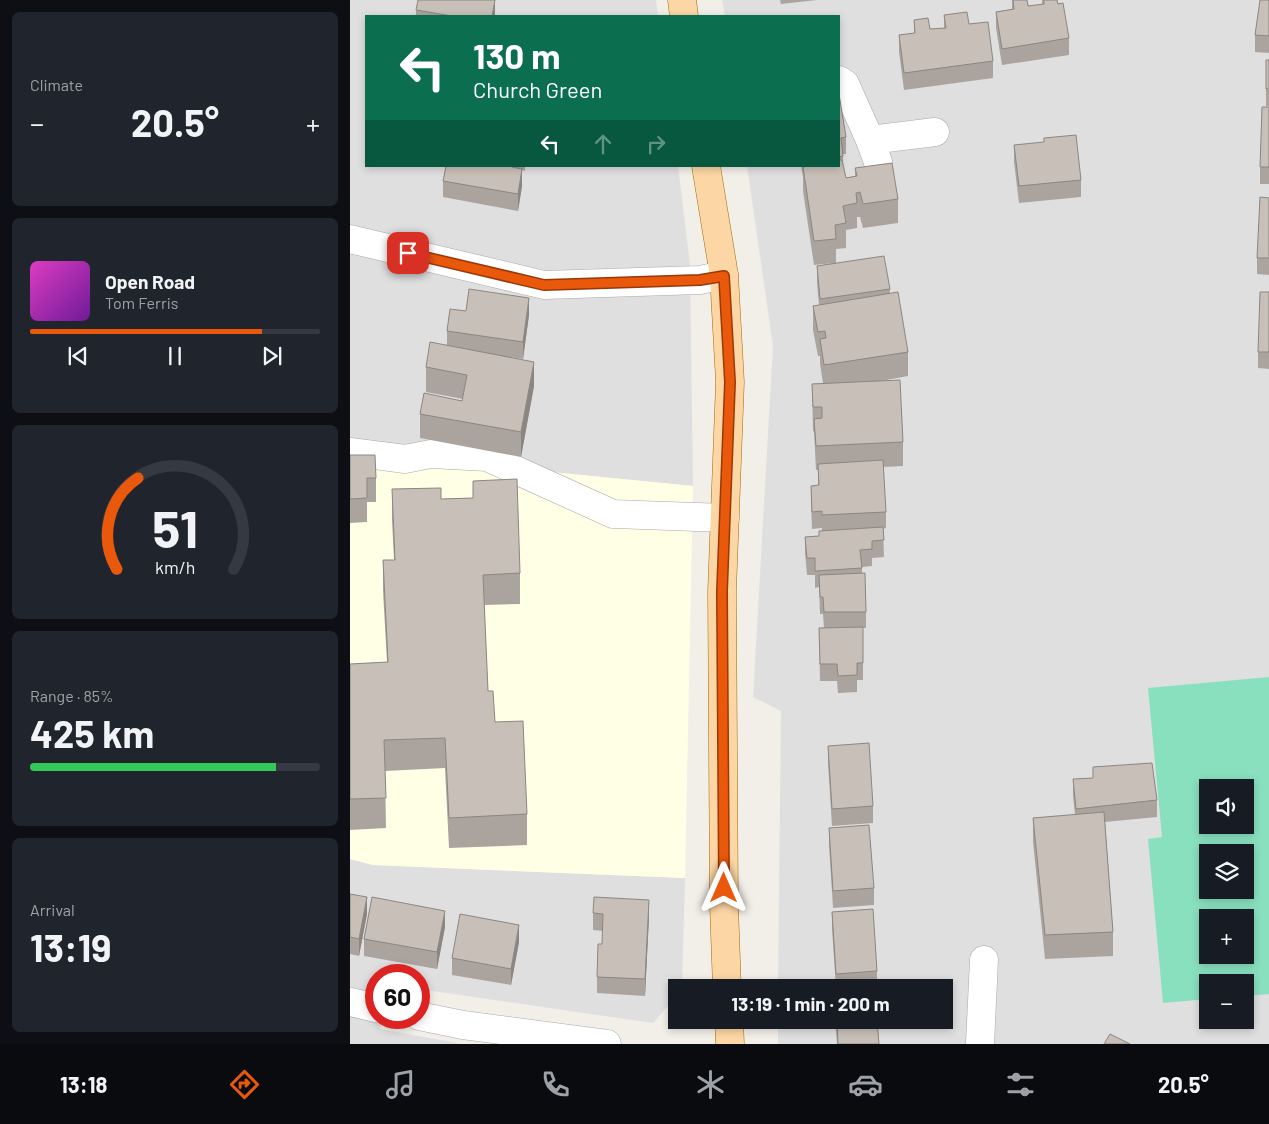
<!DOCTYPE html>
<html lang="en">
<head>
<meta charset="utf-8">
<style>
	:root { --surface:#171b24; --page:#20242c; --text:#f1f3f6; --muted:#9ea1a6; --line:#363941; --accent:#ea580c }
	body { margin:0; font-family:Barlow,sans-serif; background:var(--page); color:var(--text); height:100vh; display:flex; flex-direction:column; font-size:19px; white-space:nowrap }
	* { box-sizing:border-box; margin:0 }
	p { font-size:16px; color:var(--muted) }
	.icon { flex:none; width:28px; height:28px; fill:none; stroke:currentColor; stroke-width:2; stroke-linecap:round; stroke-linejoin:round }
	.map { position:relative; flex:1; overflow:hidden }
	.details { display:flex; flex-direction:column; gap:12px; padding:12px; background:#0d0f14; width:350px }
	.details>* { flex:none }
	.top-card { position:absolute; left:15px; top:15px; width:475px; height:152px; border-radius:0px; box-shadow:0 2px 8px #0003; background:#0b6e4f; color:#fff; overflow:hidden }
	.fabs { position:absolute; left:849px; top:779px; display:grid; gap:10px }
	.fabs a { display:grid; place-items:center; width:55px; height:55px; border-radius:0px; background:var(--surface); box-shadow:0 2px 8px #0003; font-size:25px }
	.speed { position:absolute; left:15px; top:964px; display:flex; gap:10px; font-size:25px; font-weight:700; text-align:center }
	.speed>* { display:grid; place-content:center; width:65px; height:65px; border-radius:50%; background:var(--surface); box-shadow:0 2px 8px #0003; line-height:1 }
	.speed .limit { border:8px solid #d22; background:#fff; color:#111 }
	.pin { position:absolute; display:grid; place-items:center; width:42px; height:42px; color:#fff; margin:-21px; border-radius:10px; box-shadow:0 2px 8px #0006 }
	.me { position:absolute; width:55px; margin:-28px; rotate:0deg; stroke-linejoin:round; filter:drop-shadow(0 0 4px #0008) }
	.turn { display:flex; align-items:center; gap:18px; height:105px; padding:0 25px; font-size:22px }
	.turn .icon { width:65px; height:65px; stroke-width:2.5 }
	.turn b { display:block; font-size:35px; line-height:42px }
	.lanes { display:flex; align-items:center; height:48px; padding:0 25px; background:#0003; justify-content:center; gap:25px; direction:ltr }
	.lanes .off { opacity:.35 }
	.big { font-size:38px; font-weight:700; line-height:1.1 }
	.details .widget { flex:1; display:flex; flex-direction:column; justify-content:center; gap:8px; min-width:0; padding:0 18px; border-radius:8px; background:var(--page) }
	.details .dial { align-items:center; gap:0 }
	.dial svg { height:130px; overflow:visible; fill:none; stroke:var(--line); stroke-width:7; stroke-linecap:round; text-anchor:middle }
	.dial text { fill:var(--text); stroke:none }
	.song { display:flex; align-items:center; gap:15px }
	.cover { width:60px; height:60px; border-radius:8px; background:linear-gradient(135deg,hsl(310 70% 55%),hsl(280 70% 35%)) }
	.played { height:5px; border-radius:2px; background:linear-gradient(90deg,var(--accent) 80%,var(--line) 80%) }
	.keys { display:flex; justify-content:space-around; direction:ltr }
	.heat { display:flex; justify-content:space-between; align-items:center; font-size:28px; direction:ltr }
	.charge { height:8px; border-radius:4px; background:linear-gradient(90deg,#34c759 85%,var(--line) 0) }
	.trip { position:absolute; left:318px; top:979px; width:285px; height:50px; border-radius:0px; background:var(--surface); box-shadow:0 2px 8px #0003; font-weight:700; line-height:50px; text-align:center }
	.menu { display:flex; height:80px; justify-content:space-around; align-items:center; background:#090b0e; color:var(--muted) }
	.menu .icon { width:35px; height:35px }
	.menu .current { color:var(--accent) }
	.menu b { font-size:22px; color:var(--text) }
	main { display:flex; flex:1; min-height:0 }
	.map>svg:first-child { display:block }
	.residential { fill:#e0dfdf; fill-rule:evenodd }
	.education { fill:#ffffe5 }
	.pitch { fill:#88e0be; fill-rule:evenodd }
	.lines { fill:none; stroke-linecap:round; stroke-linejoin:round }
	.minor-casing { stroke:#a9a9a9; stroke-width:29 }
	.major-casing { stroke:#a06b00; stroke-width:29 }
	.minor { stroke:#fff; stroke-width:28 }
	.major { stroke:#fcd6a4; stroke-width:28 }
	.wall { fill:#aba49e }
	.shaded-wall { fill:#8b8681 }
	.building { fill:#c7bfb8; stroke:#8b8681 }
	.route-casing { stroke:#983908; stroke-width:12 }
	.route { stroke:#ea580c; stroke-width:9 }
</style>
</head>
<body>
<main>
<section class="details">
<div class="widget"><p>Climate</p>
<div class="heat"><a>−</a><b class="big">20.5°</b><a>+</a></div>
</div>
<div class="widget">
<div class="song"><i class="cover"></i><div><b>Open Road</b><p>Tom Ferris</p></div></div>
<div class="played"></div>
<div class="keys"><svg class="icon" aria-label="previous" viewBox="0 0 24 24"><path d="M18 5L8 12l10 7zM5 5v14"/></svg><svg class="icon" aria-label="pause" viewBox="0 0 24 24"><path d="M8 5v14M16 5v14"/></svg><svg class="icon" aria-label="next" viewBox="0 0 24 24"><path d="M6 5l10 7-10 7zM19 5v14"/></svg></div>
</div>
<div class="widget dial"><svg viewBox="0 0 100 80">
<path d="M14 69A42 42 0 1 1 86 69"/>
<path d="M14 69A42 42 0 0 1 27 13" stroke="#ea580c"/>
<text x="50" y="56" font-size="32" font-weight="700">51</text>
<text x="50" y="72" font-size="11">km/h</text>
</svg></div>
<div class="widget"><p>Range · 85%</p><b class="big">425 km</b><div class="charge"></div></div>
<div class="widget"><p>Arrival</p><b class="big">13:19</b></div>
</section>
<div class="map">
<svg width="919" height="1044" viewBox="0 0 919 1044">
	<rect width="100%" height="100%" fill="#f2efe9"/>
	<path class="residential" d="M0,0h306l2,16h-292v150h312l12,98 3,222 -343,-34z
		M372,0h547v1044h-491v-24h166v-32l-166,-1 3,-276 -28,-14 20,-351 -26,-180h92v-150h-114zM858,788h37v37h-37zM858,852h37v38h-37zM858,918h37v37h-37zM858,982h37v38h-37z
		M0,859l23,6 312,13 -3,109 -6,1v9l-23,26 -234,-34v-14h-43v43h7l-3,11 82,15h-112z"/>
	<path class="education" d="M0,452l343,34 -8,392 -312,-13 -23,-6z"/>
	<path class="pitch" d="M919,677v317l-24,2v-14h-37l-1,17 -44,4 -15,-164 14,-2 -14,-149zM858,788h37v37h-37zM858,852h37v38h-37zM858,918h37v37h-37z"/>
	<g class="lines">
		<defs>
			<path id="minor" d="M489,80l6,4 25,56 8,22
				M520,140l65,-8
				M0,239l194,46 156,-5 24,-5
				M0,452l55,7 26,-5 56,3 126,57 112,4
				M0,1002l26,6
				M69,1016l44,9 144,19
				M630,1044l4,-84"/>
			<path id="major" d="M332,0l2,16
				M356,166l18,109 6,107 -8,209 2,315 3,82
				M379,1020l1,24"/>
		</defs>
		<use href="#minor" class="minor-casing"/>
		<use href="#major" class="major-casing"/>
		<use href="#minor" class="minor"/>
		<use href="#major" class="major"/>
	</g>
	<path class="wall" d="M145,0v16h-79v-6z
		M430,0h37l-36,4z
		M662,0h15l1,6 14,-2v-4h15l12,38v17l-67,10 -6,-37v-16l16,-3z
		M919,0v53l-14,-1v-17z
		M594,15l25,9 24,37v17l-89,12 -5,-38v-17l15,-2v-13l16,9 14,-1z
		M919,60v46h-3v-17z
		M489,94l7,43v17h-3v10l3,14 9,-2v-8l43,31v24l-35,5 -3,-11h-3v11l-11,2v18l-10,1v14l54,26v5l18,58v24l-27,5 22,61v24l-20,1 3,45v16l-3,1 1,28 -12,1v8l-10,1v6l4,39v16h-3v52h-6v12l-19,1 -1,-12h-17l-1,-53h5l-1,-14h-3l-1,-27 -4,1v-13h-8l-2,-22v-16l14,-1v-5h3v-3l-10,1 -1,-26v-17l7,-1v-15h-2l-2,-39 -1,1 -1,-48 11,-1 -3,-19v-8h-2l-5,-26v-24l6,-1 -2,-22v-17l17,-3 -20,2 -11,-74v-14l-2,-11h38z
		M919,107v77h-9v-17z
		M664,145l67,35v17l-62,6 -5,-41z
		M96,166h79v5l-3,-1v16l-4,25 -75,-14v-16z
		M919,198v77l-12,-1v-16z
		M919,292v77l-11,-1v-16z
		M116,311l63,4 -6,44 -13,-2 24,29 -13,71 -101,-19v-24l42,-13 1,-2 -37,-7v-25l21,-22v-14z
		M0,455l26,23v24h-9v20l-17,1z
		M123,481l47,92v31l-36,1 4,86 7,31 32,92v31l-78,3 -4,-80 -60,3 1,57 -36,2v-166l37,-2 -4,-71v-31h11l-2,-40v-31l49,10 32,-1z
		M478,746l45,60v17l-41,3 -4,-63z
		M723,779l84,21v17l-52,5 8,110v24l-68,3 -12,-117v-24l42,-3 -2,-19z
		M479,828l45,60v17l-41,3 -4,-63z
		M0,894l17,20 -8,42 -9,-2z
		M482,912l45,59v17h-41l-4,-59z
		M243,913l56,4 -4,79 -48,-3v-16l5,-33 1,-13 -10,-1z
		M95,927l-8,42 -73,-13v-17z
		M169,942l-8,43 -59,-10v-17z
		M485,1020h42l2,24h-42z"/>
	<path class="shaded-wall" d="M145,0v16h-3z
		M172,169v17l-4,25v-17z
		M179,298v17l-6,44v-17z
		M184,362v24l-13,71v-25z
		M17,897v17l-8,42v-17z
		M299,900v17l-4,79v-17z
		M95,911v16l-8,42v-17z
		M169,925v17l-8,43v-16z"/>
	<path class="building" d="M68,0h77l-3,16h-40l-36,-6z
		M663,0h14l1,6 16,-2v-4h13l1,4 5,-1 6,35 -67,11 -6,-37 18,-3z
		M910,0h9v36l-14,-1z
		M617,12l2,12 19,-2 5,39 -89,12 -5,-38 16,-2 -1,-13 14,-2 2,11 16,-1 -2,-13z
		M916,60h3v29h-3z
		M489,94l7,43 -5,1 2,18 -4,1z
		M912,107h7v60h-9z
		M726,135l5,45 -62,6 -5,-41 30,-3v-4z
		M489,160h3l4,18 11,-2 -2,-8 37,-5 6,36 -35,5 -3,-12 -4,1 1,10 -14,3 3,17 -11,2 1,14 -22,2 -11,-74 4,-1h32z
		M96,166h67l-1,1 10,2 -4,25 -75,-13z
		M910,197l9,1v60h-12z
		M534,256l6,33 -70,10 -3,-33z
		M119,289l60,9 -6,44 -76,-11 3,-22 16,2z
		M548,292l10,60 -84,13 -4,-26 6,-1 -1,-7 -7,1 -5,-26z
		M910,292h9v60h-11z
		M80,342l104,20 -13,70 -101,-18 4,-21 38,8 5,-26 -41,-8z
		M550,380l3,62 -87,4 -2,-27 8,-1v-11h-9l-1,-23z
		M0,455h25l1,23h-9v20l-17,1z
		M533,460l3,52 -64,3v-4l-10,1 -1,-26 8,-1 -1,-21z
		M167,479l3,94 -37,2 5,116h5l2,31 28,-1 4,93 -78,4 -4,-80 -61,2 2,58 -36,1v-135l38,-2 -5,-102h12l-3,-71 49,-1v11l32,-1v-17z
		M533,527l1,13 -12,1v8l-12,1 2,18 -47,3v-13h-8l-2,-21 14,-1v-5z
		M515,573l1,39h-42l-1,-15h-3l-1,-22z
		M513,627v36h-6v12l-19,1 -1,-12h-17l-1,-36z
		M519,743l4,63 -41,3 -4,-63z
		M802,763l5,37 -81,9 -3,-30 20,-1v-11z
		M754,812l9,120 -68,3 -12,-117z
		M519,825l5,63 -41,3 -4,-63z
		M0,894l17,3 -8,42 -9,-2z
		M22,897l73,14 -8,41 -73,-13z
		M244,897l55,3 -4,79 -48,-2 1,-33h4l1,-30 -10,-1z
		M523,909l4,62 -41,3 -4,-62z
		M110,914l59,11 -8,44 -59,-11z
		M487,1020h40l2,24h-41z
		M760,1034l20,10h-26z"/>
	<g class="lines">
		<defs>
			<path id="route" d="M58,253l136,32 156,-5 24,-4 6,106 -8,209 2,297"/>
		</defs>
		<use href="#route" class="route-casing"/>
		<use href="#route" class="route"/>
	</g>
</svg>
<div class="fabs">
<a><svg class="icon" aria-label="sound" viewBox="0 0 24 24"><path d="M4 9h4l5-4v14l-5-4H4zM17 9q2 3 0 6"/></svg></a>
<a><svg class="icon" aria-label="layers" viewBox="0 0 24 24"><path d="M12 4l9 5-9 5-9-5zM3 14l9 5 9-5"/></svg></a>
<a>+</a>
<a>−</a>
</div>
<div class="speed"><div class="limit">60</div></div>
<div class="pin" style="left:58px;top:253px;background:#d93025"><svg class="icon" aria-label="arrive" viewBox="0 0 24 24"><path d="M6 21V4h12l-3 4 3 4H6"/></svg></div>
<svg class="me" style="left:374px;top:888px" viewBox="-20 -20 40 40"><path d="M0-17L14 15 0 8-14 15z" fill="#ea580c" stroke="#fff" stroke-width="4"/></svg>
<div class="trip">13:19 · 1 min · 200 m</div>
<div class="top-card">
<div class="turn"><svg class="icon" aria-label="left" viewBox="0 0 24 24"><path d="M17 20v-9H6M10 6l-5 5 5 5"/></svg><div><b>130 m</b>Church Green</div></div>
<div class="lanes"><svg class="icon" aria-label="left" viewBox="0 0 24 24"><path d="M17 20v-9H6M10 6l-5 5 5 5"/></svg><svg class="icon off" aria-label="ahead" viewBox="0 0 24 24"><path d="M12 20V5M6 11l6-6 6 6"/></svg><svg class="icon off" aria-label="right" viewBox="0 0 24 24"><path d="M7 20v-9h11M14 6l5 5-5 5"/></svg></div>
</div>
</div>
</main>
<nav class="menu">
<b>13:18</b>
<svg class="icon current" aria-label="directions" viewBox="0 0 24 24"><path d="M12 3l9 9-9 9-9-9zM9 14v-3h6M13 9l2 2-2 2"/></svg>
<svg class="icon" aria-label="music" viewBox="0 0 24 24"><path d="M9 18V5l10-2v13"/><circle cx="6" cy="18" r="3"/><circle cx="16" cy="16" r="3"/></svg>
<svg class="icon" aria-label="phone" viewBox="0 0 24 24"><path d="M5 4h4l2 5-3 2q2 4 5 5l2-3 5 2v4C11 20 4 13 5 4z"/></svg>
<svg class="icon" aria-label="climate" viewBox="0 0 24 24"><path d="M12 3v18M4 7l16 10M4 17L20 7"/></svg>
<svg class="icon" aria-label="car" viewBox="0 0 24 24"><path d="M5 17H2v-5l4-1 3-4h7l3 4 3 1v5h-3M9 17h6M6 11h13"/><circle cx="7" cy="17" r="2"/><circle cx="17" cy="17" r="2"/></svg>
<svg class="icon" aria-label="filters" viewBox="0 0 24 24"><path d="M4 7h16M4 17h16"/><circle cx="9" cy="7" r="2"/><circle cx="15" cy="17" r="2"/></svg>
<b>20.5°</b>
</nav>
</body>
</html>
